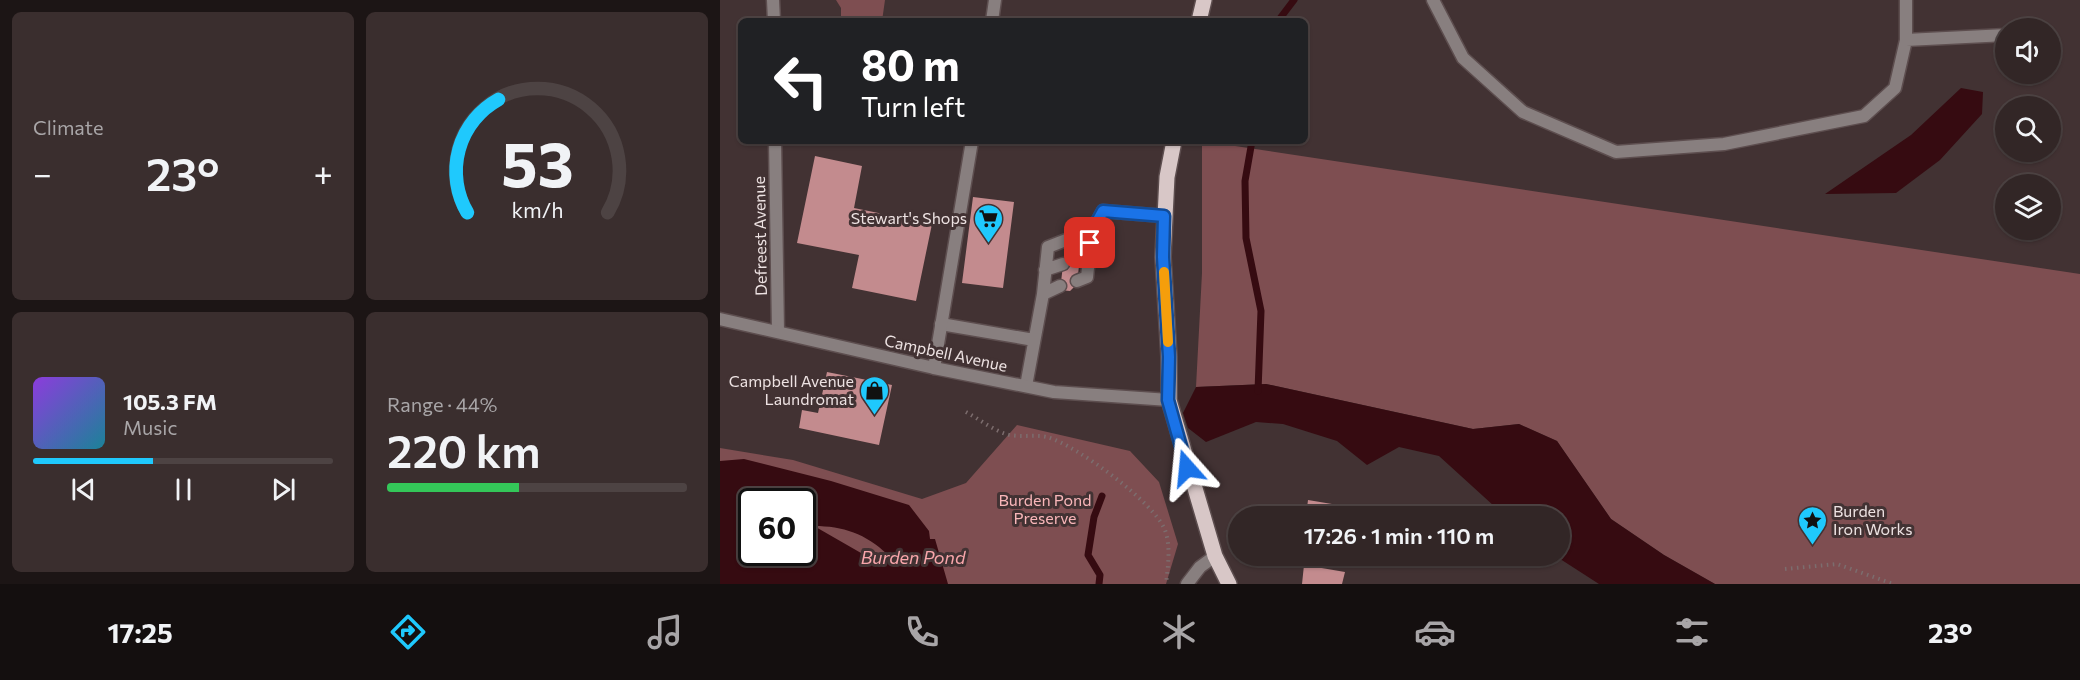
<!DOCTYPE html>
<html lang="en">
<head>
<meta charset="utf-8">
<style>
	:root { --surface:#322626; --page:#3a2e2e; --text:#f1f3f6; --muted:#a8a5a7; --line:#4d4343; --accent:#1fc9fd }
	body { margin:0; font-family:Commissioner,sans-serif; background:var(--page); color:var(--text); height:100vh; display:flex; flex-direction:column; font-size:22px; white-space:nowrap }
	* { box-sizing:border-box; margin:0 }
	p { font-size:20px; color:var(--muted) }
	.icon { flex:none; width:33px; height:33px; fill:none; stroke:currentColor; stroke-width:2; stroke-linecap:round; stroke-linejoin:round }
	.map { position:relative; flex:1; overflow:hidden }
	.sheet { display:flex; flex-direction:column; gap:12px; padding:12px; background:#1c1515; width:720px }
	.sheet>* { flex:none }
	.banner { position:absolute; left:18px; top:18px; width:570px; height:126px; border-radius:9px; box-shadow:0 2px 4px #0004,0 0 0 2px var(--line); background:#202124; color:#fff; overflow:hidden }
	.tools { position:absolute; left:1275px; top:18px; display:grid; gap:12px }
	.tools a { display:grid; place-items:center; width:66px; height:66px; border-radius:50%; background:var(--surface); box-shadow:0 2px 4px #0004,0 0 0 2px var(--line); font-size:30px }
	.speed { position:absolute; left:18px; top:488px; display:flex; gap:12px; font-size:30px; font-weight:700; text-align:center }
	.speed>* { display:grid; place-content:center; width:78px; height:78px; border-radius:50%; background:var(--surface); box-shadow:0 2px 4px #0004,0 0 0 2px var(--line); line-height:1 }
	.speed .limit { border:3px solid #111; border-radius:9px; background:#fff; color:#111 }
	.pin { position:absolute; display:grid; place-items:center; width:51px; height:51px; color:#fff; margin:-26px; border-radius:12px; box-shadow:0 3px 9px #0006 }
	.me { position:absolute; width:66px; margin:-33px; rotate:342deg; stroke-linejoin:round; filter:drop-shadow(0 0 4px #0008) }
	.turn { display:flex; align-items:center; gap:21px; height:126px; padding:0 24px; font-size:27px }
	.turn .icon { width:78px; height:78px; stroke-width:2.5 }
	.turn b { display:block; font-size:42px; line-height:51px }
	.big { font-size:45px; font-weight:600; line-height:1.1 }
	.sheet .widget { flex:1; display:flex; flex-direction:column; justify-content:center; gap:9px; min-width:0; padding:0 21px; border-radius:9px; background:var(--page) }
	.sheet .dial { align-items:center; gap:0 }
	.dial svg { height:156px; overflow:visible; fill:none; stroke:var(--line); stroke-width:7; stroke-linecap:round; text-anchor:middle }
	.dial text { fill:var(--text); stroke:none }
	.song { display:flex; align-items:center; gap:18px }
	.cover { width:72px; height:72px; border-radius:9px; background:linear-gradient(135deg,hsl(270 70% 55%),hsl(190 70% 35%)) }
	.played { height:6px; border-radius:3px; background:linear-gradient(90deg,var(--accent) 40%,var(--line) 40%) }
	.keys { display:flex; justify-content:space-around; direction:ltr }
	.heat { display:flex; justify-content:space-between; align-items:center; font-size:33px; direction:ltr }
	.charge { height:9px; border-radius:4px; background:linear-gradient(90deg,#34c759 44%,var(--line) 0) }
	.sheet .tiles { flex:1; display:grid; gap:12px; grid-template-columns:repeat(2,1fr) }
	.trip { position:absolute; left:508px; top:506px; width:342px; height:60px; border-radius:30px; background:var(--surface); box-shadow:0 2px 4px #0004,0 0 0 2px var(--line); font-weight:600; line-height:60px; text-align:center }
	.tab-bar { display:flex; height:96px; justify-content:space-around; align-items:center; background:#140f0f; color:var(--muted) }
	.tab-bar .icon { width:42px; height:42px }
	.tab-bar .active { color:var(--accent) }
	.tab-bar b { font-size:27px; color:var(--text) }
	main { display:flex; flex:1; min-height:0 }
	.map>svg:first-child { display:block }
	.green { fill:#7e4e51; fill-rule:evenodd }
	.water { fill:#360b11; fill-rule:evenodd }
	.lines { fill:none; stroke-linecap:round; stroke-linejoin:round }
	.stream { stroke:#360b11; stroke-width:7 }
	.building { fill:#c38b8e }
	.service-casing { stroke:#5d4e4f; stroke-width:15 }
	.minor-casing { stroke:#5d4e4f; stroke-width:15 }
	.tertiary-casing { stroke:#5d4e4f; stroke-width:15 }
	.primary-casing { stroke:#5d4e4f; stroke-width:18 }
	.path { stroke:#7c6d6e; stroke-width:4; stroke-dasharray:1.5 4.5; stroke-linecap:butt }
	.service { stroke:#887f7f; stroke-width:12 }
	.minor { stroke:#887f7f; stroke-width:12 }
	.tertiary { stroke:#887f7f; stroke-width:12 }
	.primary { stroke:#d8c7c7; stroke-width:15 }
	.route-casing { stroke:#114b97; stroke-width:15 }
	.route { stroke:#1a73e8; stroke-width:10 }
	.slow { stroke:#f59e0b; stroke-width:10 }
	.labels { text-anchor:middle; stroke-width:6; stroke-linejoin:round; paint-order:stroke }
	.poi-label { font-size:16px; fill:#ede2e2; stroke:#423233; text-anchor:end }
	.street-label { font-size:16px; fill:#ede2e2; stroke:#423233 }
	.park-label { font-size:16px; fill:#f9b6b9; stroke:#423233 }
	.water-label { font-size:18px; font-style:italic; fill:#f9a6ab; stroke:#423233 }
</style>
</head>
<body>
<main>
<section class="sheet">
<div class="tiles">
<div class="widget"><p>Climate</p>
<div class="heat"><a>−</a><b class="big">23°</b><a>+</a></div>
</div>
<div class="widget dial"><svg viewBox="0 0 100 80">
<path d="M14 69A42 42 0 1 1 86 69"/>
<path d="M14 69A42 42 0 0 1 30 11" stroke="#1fc9fd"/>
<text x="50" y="56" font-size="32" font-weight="700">53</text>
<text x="50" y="72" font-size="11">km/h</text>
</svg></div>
<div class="widget">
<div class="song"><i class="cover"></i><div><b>105.3 FM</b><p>Music</p></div></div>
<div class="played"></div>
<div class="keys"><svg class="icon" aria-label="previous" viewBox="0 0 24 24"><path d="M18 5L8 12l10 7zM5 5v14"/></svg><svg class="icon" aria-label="pause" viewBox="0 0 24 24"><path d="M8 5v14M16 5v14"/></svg><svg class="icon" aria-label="next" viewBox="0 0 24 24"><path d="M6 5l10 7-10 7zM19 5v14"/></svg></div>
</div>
<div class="widget"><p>Range · 44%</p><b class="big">220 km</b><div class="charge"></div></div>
</div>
</section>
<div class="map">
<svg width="1360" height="584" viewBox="0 0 1360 584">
	<rect width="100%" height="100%" fill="#423233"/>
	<path class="green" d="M116,0h49l-3,21h-41v-13z
		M482,141l878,133v310h-365l-51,-29 -53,-36 -54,-78 -38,-17 -46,5 -207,-45 -70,3 6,-114z
		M297,425l113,26 29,31 19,62 -12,40h-446v-136l73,12 129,39 44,-16zM32,501h50v51h-50z"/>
	<path class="water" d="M1241,88l22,4 -1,22 -42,46 -44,33 -71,1 86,-59z
		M546,384l207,45 46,-5 38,17 54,78 53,36 51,29h-116l-45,-29h6v-39h-55l-66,-60 -40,-9 -32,18 -30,-24 -54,-17 -27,-2 -50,20 -18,-14 -5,-15 13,-26z
		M24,459l87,22 78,24 20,26 1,8h5l13,45h-228v-123zM32,501h50v51h-50zM94,526c29,0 52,8 73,28l-4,5 -22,-6z"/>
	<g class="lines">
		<path class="stream" d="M558,21l16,-21
			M532,141l-7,40 1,57 15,73 -3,80
			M379,584l1,-9 -12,-20 6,-38 8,-21"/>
	</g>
	<path class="building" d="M95,156l47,10 -8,42 78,16 -16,77 -64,-13 7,-33 -62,-12z
		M253,197l41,5 -11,86 -41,-5z
		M354,228l9,1 -6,55 -7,7 -10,-1 7,-57z
		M107,372l65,13 -13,60 -80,-17 3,-18 16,3z
		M588,500l30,5 -1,11h-31z
		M584,565l41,7 -3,12h-40z"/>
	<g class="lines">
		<defs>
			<path id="service" d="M713,0l30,58 60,54 93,40 108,-8 140,-28 31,-28 11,-48v-40
				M1186,40l100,-5
				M372,231l11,-20 61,5
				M325,270l18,-6
				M357,281l10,-4 5,-46 -9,3
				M340,286l-17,8 5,-47 18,-7
				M221,324l93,16
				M306,386l17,-92"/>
			<path id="minor" d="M53,0l1,21
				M272,21l3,-21
				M55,141l3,190
				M214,368l38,-227
				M467,584l13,-17 15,-11"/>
			<path id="tertiary" d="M0,319l214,49 120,24 115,8"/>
			<path id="primary" d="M479,21l5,-21
				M454,141l-7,36 -4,80 6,100v43l46,156 14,28"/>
		</defs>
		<use href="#service" class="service-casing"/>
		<use href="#minor" class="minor-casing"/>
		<use href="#tertiary" class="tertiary-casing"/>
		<use href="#primary" class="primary-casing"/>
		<path class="path" d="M246,412c13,7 27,18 40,22 13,4 28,0 41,3 29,8 107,65 118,93 6,17 3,36 1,54
			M1065,569l52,-5 56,20"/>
		<use href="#service" class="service"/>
		<use href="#minor" class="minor"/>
		<use href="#tertiary" class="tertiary"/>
		<use href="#primary" class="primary"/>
	</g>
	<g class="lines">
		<defs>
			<path id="route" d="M370,243l2,-12 11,-20 61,5 -1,41 6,100 -1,43 19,68"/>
		</defs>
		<use href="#route" class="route-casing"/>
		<use href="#route" class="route"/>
		<path class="slow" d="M444,272l4,70"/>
	</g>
	<defs>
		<symbol id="supermarket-pin" viewBox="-11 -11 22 30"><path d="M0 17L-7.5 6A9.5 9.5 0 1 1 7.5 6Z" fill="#1fc9fd" stroke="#423233"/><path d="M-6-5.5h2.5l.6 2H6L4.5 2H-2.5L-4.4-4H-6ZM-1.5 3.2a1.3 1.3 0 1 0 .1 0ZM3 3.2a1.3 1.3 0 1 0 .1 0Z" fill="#111"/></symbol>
		<symbol id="shop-pin" viewBox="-11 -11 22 30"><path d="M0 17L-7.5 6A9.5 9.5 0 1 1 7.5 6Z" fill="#1fc9fd" stroke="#423233"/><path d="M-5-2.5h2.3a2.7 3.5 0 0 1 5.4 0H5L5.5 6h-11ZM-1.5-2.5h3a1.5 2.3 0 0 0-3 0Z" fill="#111"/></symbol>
		<symbol id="sight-pin" viewBox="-11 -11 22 30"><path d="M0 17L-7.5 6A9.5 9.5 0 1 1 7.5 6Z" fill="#1fc9fd" stroke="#423233"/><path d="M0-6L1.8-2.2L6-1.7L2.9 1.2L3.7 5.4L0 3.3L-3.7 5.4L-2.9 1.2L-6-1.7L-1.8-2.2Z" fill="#111"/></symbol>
	</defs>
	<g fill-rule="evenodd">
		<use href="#supermarket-pin" x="252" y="202" width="33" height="45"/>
		<use href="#shop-pin" x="138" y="374" width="33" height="45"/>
		<use href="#sight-pin" x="1076" y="504" width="33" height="45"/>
	</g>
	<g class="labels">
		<g class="poi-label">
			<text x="247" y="224">Stewart's Shops</text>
			<text x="134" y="387">Campbell Avenue<tspan x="134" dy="18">Laundromat</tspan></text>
			<text x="1113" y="517" text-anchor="start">Burden<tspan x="1113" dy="18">Iron Works</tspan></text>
		</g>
		<g class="street-label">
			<text transform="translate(40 236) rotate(-91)" y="6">Defreest Avenue</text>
			<text transform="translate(226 353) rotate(12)" y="6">Campbell Avenue</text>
		</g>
		<g class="park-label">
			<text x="325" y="506">Burden Pond<tspan x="325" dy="18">Preserve</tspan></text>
		</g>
		<g class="water-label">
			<text x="193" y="564">Burden Pond</text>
		</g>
	</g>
</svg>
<div class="tools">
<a><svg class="icon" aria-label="sound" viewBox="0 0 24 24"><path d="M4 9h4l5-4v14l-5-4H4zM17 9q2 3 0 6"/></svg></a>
<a><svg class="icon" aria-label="search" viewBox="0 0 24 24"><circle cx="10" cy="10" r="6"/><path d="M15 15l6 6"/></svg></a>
<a><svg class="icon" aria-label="layers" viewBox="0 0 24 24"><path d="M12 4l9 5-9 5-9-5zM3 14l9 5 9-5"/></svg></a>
</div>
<div class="speed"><div class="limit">60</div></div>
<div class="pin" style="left:370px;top:243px;background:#d93025"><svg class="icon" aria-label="arrive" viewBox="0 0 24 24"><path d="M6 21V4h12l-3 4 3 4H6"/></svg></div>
<svg class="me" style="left:467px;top:468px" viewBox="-20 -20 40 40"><path d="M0-17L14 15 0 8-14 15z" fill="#1a73e8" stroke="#fff" stroke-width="4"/></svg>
<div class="trip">17:26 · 1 min · 110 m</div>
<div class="banner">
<div class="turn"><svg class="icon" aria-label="left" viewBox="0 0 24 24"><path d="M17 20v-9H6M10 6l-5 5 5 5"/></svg><div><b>80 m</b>Turn left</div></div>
</div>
</div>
</main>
<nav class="tab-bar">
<b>17:25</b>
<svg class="icon active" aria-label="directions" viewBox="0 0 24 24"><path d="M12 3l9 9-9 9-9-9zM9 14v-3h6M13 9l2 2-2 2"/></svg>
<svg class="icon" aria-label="music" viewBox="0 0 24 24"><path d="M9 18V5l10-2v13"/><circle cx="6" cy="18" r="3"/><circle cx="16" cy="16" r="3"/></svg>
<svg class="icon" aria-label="phone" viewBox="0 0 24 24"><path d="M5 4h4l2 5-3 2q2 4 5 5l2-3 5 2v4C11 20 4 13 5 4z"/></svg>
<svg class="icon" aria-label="climate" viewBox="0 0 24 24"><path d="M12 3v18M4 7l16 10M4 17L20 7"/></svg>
<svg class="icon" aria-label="car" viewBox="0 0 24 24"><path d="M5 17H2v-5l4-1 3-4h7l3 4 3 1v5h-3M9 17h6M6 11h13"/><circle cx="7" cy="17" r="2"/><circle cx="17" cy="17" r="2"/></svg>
<svg class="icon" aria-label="filters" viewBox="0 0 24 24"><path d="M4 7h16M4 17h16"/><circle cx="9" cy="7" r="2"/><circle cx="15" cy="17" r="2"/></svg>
<b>23°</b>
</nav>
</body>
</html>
